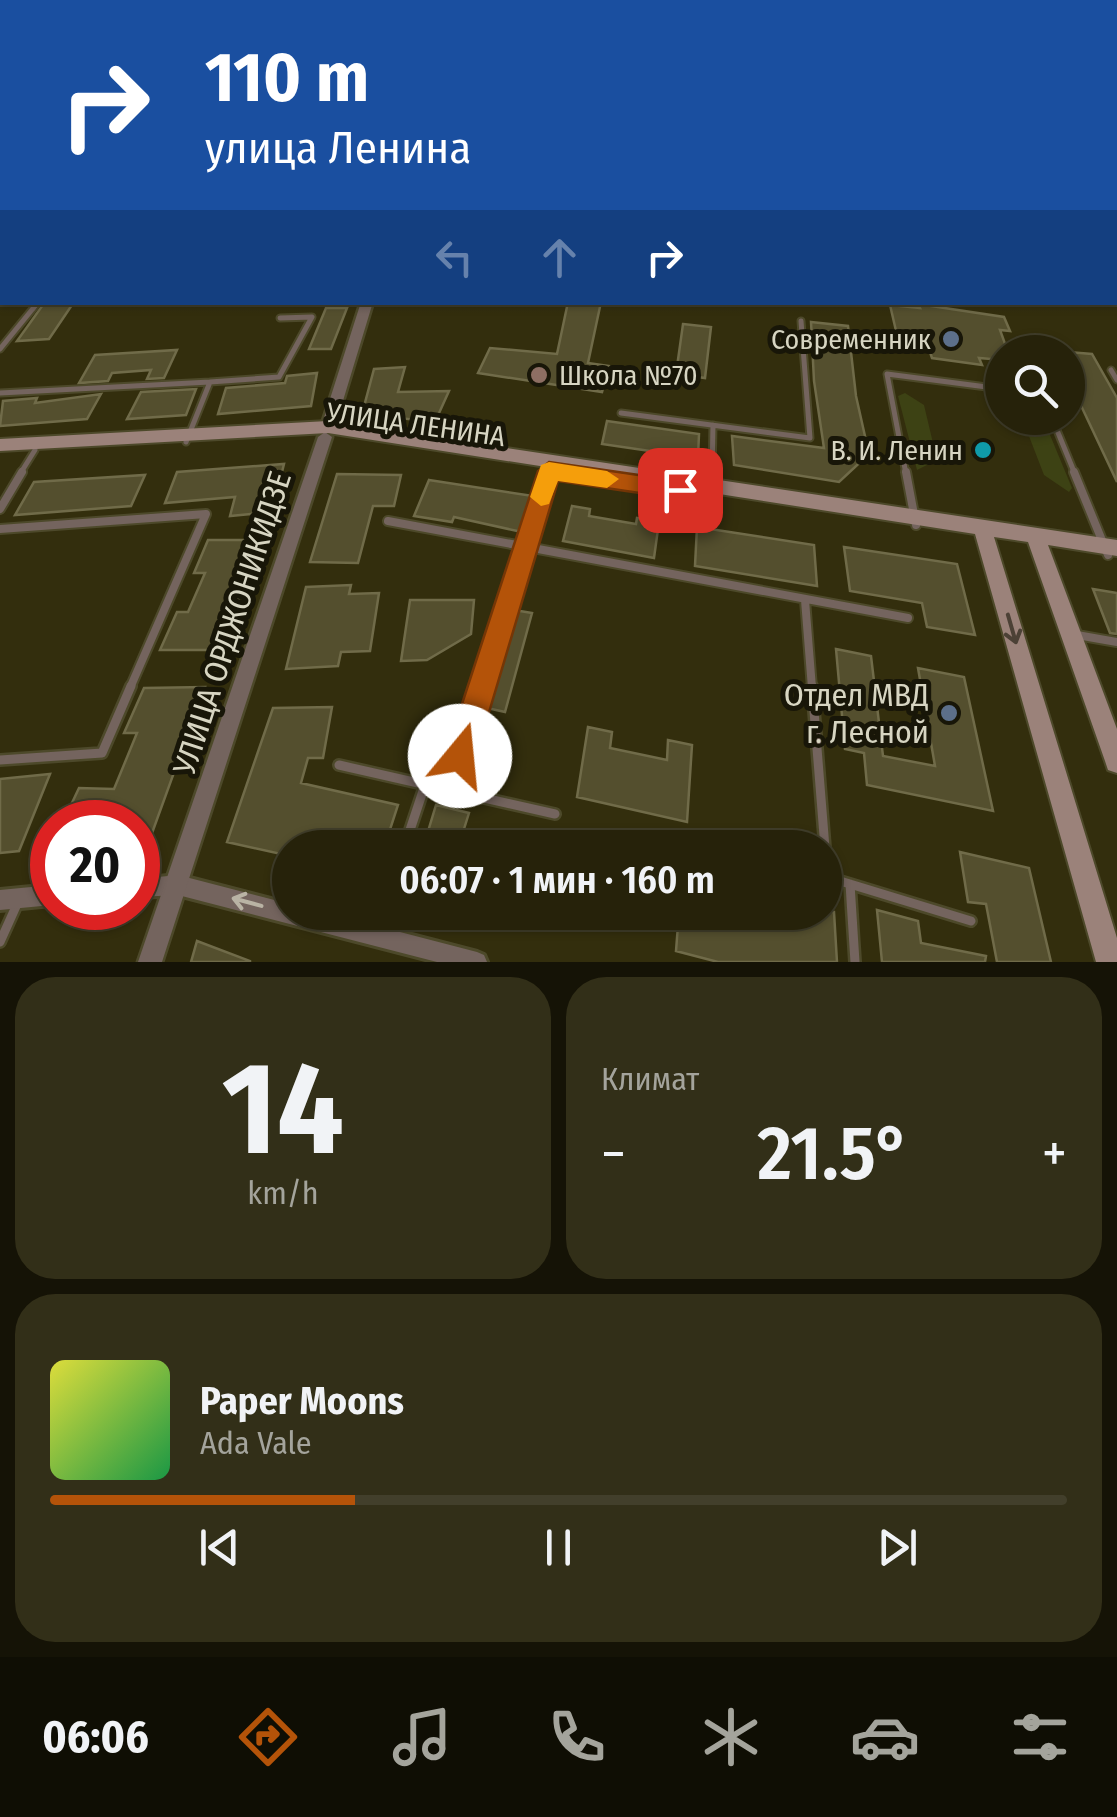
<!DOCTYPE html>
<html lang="ru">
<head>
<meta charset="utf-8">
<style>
	:root { --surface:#26220a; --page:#322f18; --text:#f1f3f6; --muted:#a4a49c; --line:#423f2b; --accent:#b45309 }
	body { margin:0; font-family:"Fira Sans Condensed",sans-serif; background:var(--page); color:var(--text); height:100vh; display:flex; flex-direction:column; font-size:38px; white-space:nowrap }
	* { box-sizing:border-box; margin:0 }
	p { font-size:32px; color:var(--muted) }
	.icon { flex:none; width:55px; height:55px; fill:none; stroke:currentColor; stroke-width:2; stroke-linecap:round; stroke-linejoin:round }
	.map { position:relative; height:962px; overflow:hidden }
	.side { display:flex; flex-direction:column; gap:15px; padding:15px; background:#151306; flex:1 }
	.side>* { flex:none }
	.banner { position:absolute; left:0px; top:0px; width:1118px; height:305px; box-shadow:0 2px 8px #0004,0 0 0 2px var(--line); background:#1a4fa0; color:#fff; overflow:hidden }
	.fabs { position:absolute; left:985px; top:335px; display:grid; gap:20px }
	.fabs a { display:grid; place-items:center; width:100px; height:100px; border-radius:50%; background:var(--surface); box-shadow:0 2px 8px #0004,0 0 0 2px var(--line); font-size:50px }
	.speed { position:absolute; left:30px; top:800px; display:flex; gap:20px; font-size:50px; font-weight:700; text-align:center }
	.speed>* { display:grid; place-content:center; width:130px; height:130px; border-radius:50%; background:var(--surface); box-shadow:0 2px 8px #0004,0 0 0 2px var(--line); line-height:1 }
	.speed .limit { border:15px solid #d22; background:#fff; color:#111 }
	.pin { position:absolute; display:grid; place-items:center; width:85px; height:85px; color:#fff; margin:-42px; border-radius:20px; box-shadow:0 5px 15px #0006 }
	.me { position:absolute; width:110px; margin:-55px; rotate:17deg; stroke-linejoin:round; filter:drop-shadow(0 0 8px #0008) }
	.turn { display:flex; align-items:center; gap:35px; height:210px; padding:0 40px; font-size:45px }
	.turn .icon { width:130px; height:130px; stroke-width:2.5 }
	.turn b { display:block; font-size:70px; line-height:85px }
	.lanes { display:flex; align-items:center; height:95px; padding:0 40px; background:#0003; justify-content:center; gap:50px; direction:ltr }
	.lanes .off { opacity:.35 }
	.big { font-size:75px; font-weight:600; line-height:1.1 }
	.side .widget { flex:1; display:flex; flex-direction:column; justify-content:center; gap:15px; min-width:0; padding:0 35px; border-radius:40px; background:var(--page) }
	.side .dial { align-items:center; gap:0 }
	.dial b { font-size:130px; line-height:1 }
	.song { display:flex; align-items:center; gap:30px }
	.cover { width:120px; height:120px; border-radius:15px; background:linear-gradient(135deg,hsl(60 70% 55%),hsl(140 70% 35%)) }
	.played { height:10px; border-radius:5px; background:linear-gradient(90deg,var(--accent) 30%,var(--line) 30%) }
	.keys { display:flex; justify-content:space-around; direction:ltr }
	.heat { display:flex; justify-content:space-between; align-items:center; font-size:55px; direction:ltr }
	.side .tiles { flex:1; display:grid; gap:15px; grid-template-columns:1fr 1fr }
	.widget:last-child { grid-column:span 2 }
	.trip { position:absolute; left:272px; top:830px; width:570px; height:100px; border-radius:50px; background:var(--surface); box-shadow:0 2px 8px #0004,0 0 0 2px var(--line); font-weight:600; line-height:100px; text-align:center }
	.tabs { display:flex; height:160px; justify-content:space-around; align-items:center; background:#0f0e04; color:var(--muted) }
	.tabs .icon { width:70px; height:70px }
	.tabs .on { color:var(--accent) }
	.tabs b { font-size:45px; color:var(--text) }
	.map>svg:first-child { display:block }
	.green { fill:#3d4214 }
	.building { fill:#544f2e; stroke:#706b49; stroke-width:2.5 }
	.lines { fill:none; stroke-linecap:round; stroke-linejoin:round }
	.service-far3-casing { stroke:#4d492a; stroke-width:8 }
	.service-far2-casing { stroke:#4d492a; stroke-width:9 }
	.service-far1-casing { stroke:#4d492a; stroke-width:12 }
	.service-casing { stroke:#4d492a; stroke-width:14 }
	.minor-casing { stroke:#4d492a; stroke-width:6 }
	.tertiary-casing { stroke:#4d492a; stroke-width:5 }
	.secondary-casing { stroke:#4d492a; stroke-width:4 }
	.service-far3 { stroke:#74645e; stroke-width:4 }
	.service-far2 { stroke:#74645e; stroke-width:5 }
	.service-far1 { stroke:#74645e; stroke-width:8 }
	.service { stroke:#74645e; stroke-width:9 }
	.minor { fill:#74645e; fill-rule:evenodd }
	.tertiary { fill:#74645e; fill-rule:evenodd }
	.secondary { fill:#9b827a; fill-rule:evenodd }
	.oneway { stroke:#4c4136 }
	.oneway2 { stroke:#b9b3a4 }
	.route { fill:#b45309; stroke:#753606; stroke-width:2.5 }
	.slow { fill:#f59e0b }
	.service-dot { fill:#5c6f8a; stroke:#181608; stroke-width:4 }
	.education-dot { fill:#8d6e63; stroke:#181608; stroke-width:4 }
	.culture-dot { fill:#0f9aa8; stroke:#181608; stroke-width:4 }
	.labels { text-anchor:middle; stroke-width:10; stroke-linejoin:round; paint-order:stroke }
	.poi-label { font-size:28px; fill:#d7d5c2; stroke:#181608; text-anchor:end }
	.street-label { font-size:28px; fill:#d7d5c2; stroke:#181608 }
	.near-street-label { font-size:32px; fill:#d7d5c2; stroke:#181608 }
	.near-poi-label { font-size:32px; fill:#d7d5c2; stroke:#181608; text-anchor:end }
</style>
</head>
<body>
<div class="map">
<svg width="1117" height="962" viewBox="0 0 1117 962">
	<rect width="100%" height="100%" fill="#332e0d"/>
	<path class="green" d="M905,393l19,12 13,55 -20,10 -19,-74z
		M1022,418h21l29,70 -3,4 -25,-17z"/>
	<path class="building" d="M45,302h29l-25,37 -32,2z
		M568,302h33l-13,61 21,3 -7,26 -124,-19 12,-25 67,6z
		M918,304l86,13 6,14 -10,-1 8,22h-6v8l-23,-2 3,7 -50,-7 -2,-6 -30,-4 -10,-43 30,3z
		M326,308h21l-16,41h-22z
		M811,322l37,4 8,70 13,58 -30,28 -105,-17 -2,-29 92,12 -10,-67z
		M683,324l28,3 -6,51 -29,-4z
		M177,350l-13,28 -17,1 4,-9 -39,3 -4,8 -29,2 16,-28z
		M1068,352l24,2 25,44v84l-49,-104z
		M405,367l-7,25 51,-1 -14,31 -73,-8 12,-45z
		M317,373l-6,33 -93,8 8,-26 59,-5 2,-7z
		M196,389l-10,26 -59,4 14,-27z
		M101,394l-14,25 -87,7 3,-25 34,-3 -2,5z
		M607,421l92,13 -1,24 -96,-14z
		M284,464l-12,48 -42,4 5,-19 -70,6 12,-31z
		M337,474l64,1 -7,31h-21l-15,57 -48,-1z
		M145,475l-14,31 -116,9 19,-33z
		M429,480l104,16 -11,36 -68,-15 -2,5 -38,-6z
		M572,506l18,3 -1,7 47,8 1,-6 22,4 -5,36 -91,-17z
		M697,527l117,18 3,41 -122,-20z
		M208,540h52l-40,110h-60l17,-38h11l17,-39h-11z
		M844,547l113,17 18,71 -48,-8 -5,-24 -72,-12z
		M351,585l-2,9 30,-1 -9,58 -29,1 -3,14 -52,3 20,-82z
		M1093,589l24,4v41l-7,-1z
		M410,600h64l-3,34 -44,26 -26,1z
		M514,610l18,3 -27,99 -18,-4z
		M836,649l35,7 12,100 52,10 -17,-98 46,9 29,134 -126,-26 -3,-32 -19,-4z
		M205,687l-66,182 -1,-47h-75l16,-34 35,1 23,-56h-13l20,-45z
		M332,707l-9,51h-15l-7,25 97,22 -14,43h-94v8l-63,-14 46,-134z
		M588,727l24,5 -2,16 57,12 1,-20 24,5 -5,77 -110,-25z
		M50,774l-31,77 -19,2v-74z
		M436,805l33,8 -5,16 56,14 -1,5h-96z
		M537,830l52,12 -1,6h-55z
		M960,852l69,16 22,94h-54l-11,-58 -18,-2z
		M877,910l41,11 3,22 65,13 -1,6h-103z
		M679,912h155l3,50h-119l-42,-11z
		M197,941l53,20v1h-59z"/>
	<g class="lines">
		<defs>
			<path id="service-far3" d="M33,309l5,-7"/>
			<path id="service-far2" d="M0,349l35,-43
				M1111,370l6,10
				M0,393l210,-11
				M621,413l189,25 -9,-117
				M1052,418l23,56
				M186,442l24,-60 69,-5 33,-60 -32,1
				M20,474l15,-24
				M712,474l1,-49
				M906,474l-19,-100 115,15"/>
			<path id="service-far1" d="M906,472l10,53
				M1074,472l34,83
				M712,495v-23
				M0,509l22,-37
				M388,521l520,97
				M0,529l206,-15 -76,174
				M805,600l7,88
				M1077,635l40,7
				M481,688l68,-216"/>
			<path id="service" d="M482,686l-33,104 106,24
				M812,686l13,162
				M0,760l102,-7 29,-67
				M339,765l110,25
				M404,848l21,-63
				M825,848l1,29
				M827,877l144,44
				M850,884l5,78
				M375,934l7,-22
				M0,942l18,-40"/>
			<path id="minor" d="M178,875l112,29v8h33l154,40 7,3 3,7h-50l-259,-67 -40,2v-18z
				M52,885v20l-52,5v-20z"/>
			<path id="tertiary" d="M2,194v8l-2,1v-8z
				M0,215h2v6h-2z
				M0,267h2v9h-2z
				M361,302h12l-38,125 -7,5 -7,-5z
				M325,432l7,5 -170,525h-24l180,-525z"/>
			<path id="secondary" d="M328,421l789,119v16l-69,-11 69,184v44l-9,-3 -3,-9 -77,-219 -34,-5 123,401v24h-21l-121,-428 -647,-101 -328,18v-12z"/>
		</defs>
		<use href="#service-far3" class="service-far3-casing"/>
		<use href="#service-far2" class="service-far2-casing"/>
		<use href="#service-far1" class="service-far1-casing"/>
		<use href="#service" class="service-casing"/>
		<use href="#minor" class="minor-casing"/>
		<use href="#tertiary" class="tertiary-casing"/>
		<use href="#secondary" class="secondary-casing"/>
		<use href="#service-far3" class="service-far3"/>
		<use href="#service-far2" class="service-far2"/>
		<use href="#service-far1" class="service-far1"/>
		<use href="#service" class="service"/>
		<use href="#minor" class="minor"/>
		<use href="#tertiary" class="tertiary"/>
		<use href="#secondary" class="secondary"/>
	</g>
	<defs><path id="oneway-shaft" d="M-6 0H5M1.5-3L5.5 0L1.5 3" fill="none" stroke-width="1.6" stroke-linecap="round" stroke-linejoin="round" transform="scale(2.5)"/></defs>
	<use class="oneway" href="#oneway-shaft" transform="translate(1012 629) rotate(74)"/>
	<use class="oneway2" href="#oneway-shaft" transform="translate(247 902) rotate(-165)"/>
	<linearGradient id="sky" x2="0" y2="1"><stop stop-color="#1c1907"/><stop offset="0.57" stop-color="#4a4c40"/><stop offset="1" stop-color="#4a4c40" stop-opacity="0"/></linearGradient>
	<rect width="1117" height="314" fill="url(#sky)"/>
	<path class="route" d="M549,462l131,19 12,9 -12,9 -122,-18 -82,275 -5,10 -11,5 -10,-5 -5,-10 93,-285z"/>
	<path class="slow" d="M549,462l58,9 12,8 -12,9 -49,-7 -9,23 -8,2 -11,-9 11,-32z"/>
	<g class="service-dot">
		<circle cx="951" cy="339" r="10"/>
		<circle cx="949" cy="713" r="10"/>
	</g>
	<circle class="education-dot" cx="539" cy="375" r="10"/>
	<circle class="culture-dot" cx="983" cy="450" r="10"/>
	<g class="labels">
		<g class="poi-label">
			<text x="931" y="349">Современник</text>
			<text x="559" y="385" text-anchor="start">Школа №70</text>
			<text x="963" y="460">В. И. Ленин</text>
		</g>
		<g class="street-label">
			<text transform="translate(416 424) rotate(8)" y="10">УЛИЦА ЛЕНИНА</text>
		</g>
		<g class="near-street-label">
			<text transform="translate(232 623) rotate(-72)" y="11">УЛИЦА ОРДЖОНИКИДЗЕ</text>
		</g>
		<g class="near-poi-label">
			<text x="929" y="706">Отдел МВД<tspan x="929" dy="37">г. Лесной</tspan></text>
		</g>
	</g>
</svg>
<div class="fabs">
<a><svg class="icon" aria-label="search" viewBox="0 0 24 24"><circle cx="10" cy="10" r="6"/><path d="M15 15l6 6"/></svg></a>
</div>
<div class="speed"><div class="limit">20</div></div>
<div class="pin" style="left:680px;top:490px;background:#d93025"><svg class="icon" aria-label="arrive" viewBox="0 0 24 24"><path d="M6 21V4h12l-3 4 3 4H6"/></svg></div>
<svg class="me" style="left:460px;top:756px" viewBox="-20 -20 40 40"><circle r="19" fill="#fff"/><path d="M0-13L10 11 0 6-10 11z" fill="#b45309"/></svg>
<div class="trip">06:07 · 1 мин · 160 m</div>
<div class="banner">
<div class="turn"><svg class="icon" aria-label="right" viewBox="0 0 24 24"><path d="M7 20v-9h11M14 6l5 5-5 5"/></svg><div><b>110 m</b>улица Ленина</div></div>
<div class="lanes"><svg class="icon off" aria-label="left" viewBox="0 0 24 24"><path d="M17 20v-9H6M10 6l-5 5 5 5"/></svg><svg class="icon off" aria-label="ahead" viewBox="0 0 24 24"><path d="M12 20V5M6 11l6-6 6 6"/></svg><svg class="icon" aria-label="right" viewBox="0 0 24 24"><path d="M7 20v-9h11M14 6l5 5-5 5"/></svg></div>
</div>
</div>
<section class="side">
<div class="tiles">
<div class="widget dial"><b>14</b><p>km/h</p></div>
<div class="widget"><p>Климат</p>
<div class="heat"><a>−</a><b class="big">21.5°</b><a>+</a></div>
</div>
<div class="widget">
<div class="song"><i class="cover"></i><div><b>Paper Moons</b><p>Ada Vale</p></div></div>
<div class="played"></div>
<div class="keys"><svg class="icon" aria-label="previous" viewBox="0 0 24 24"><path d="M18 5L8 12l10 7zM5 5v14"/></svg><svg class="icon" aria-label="pause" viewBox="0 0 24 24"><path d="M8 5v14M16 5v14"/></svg><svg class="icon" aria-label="next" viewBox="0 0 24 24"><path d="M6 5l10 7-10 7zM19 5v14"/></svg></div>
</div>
</div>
</section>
<nav class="tabs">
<b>06:06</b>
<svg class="icon on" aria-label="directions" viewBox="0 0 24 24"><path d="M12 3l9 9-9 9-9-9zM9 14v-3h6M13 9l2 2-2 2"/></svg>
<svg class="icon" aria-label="music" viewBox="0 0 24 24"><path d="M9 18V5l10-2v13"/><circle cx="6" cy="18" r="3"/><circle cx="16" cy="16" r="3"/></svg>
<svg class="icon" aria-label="phone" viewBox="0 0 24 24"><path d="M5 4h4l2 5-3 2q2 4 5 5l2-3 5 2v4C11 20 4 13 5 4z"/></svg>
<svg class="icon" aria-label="climate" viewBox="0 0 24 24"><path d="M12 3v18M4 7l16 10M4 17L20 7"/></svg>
<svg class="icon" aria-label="car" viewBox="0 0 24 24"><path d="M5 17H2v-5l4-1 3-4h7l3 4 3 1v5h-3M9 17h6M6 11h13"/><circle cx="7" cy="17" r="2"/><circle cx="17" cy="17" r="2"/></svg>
<svg class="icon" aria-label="filters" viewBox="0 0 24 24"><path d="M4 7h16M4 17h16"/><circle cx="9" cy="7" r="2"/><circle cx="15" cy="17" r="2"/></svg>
</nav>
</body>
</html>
